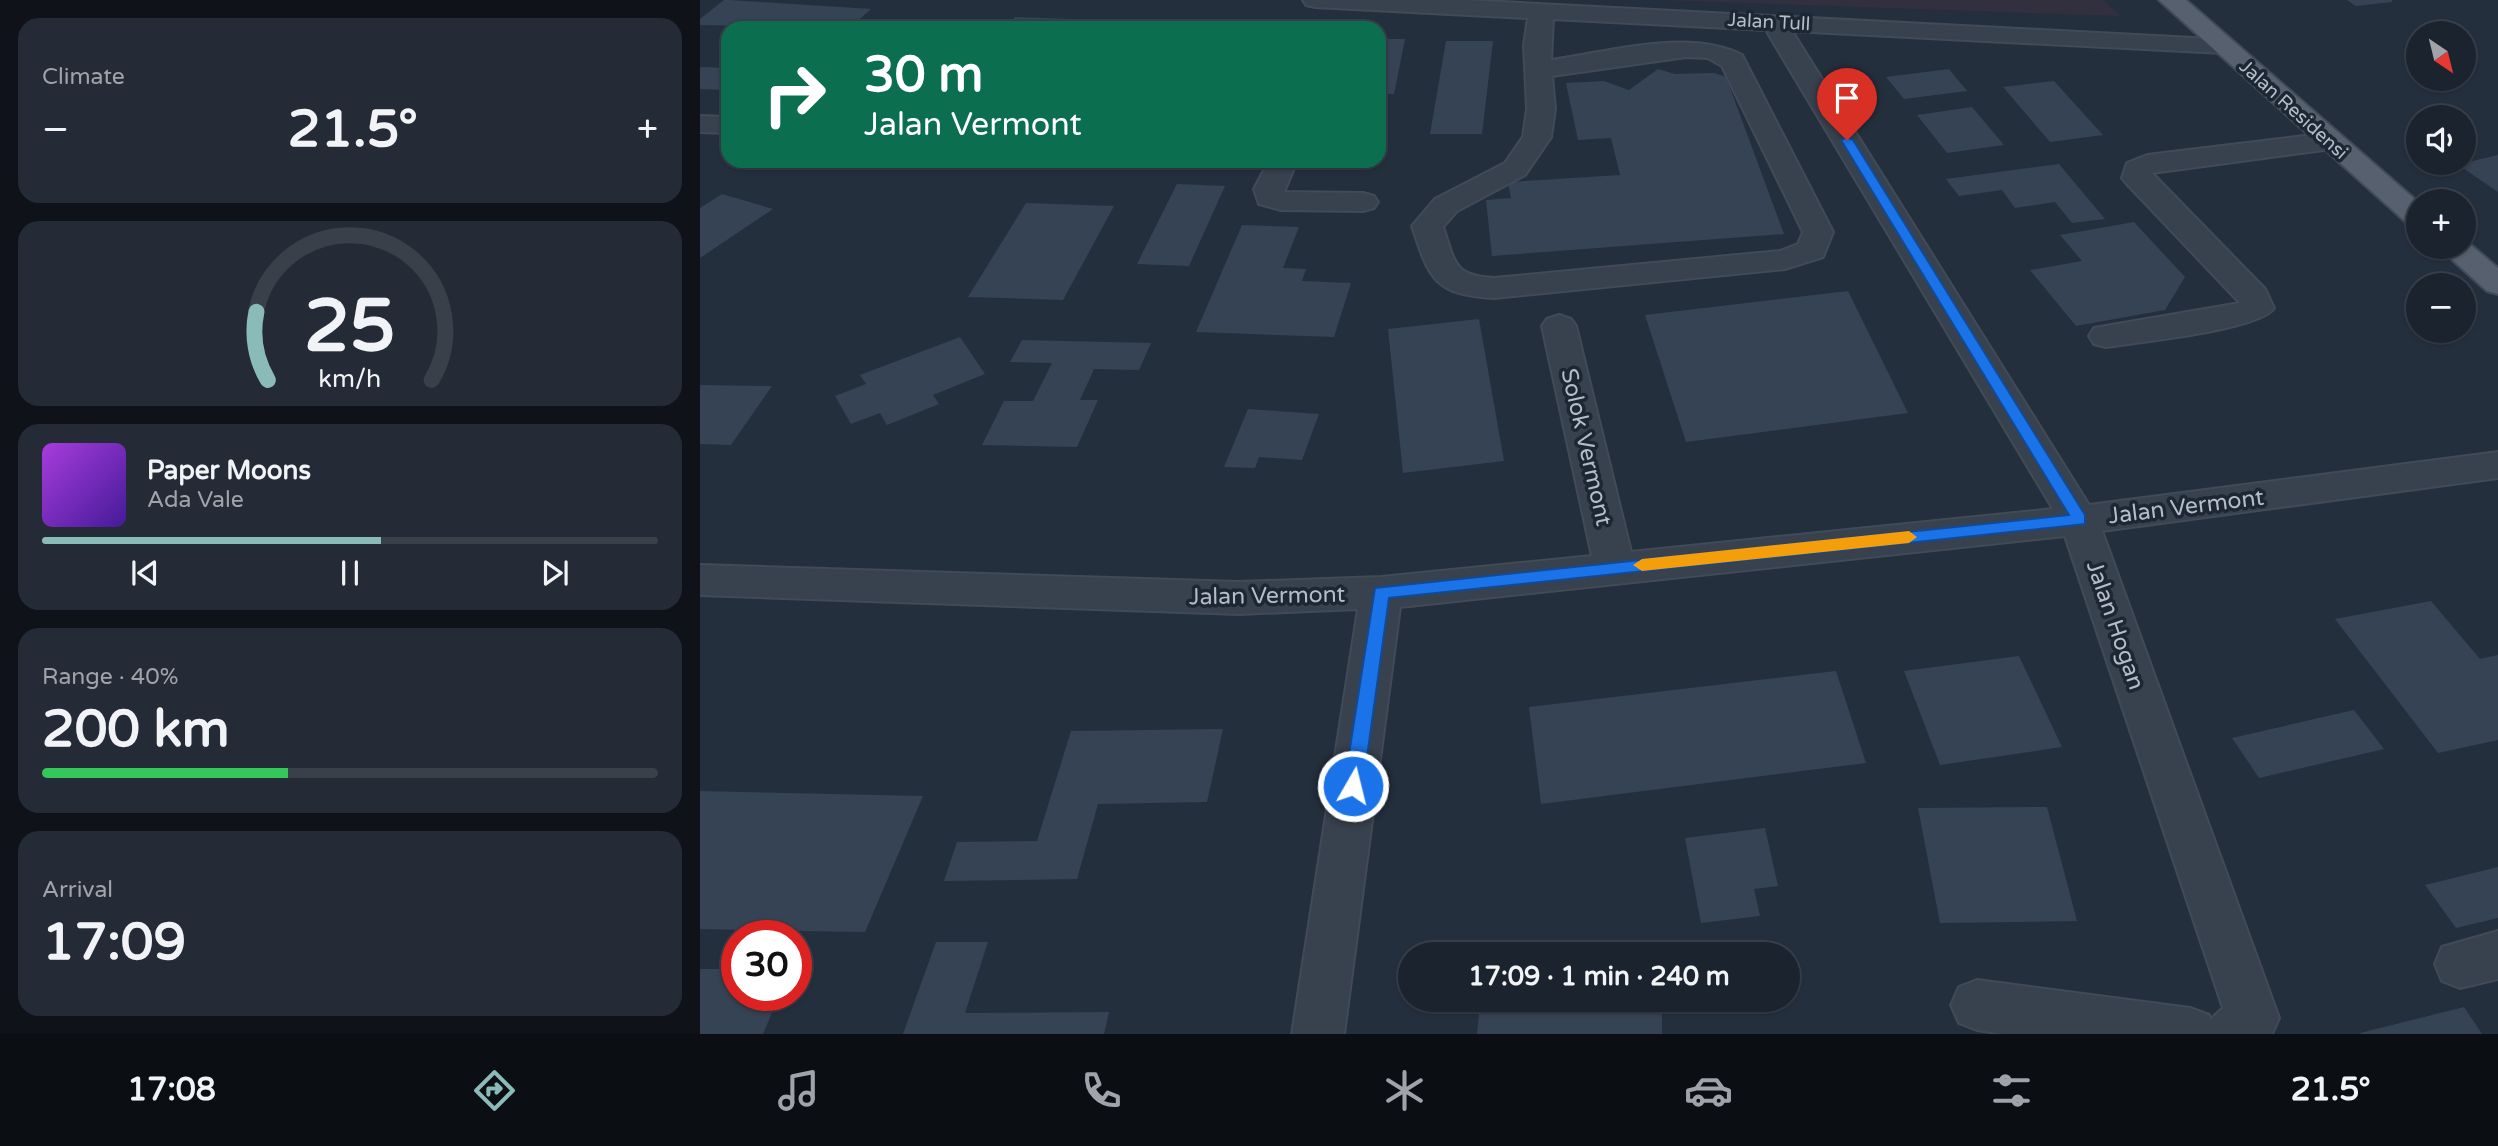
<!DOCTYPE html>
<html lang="en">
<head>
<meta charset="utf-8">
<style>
	:root { --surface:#1b232e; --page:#242b36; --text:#f1f3f6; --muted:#a0a4aa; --line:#39404a; --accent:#8bbbb9 }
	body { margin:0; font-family:"Varela Round",sans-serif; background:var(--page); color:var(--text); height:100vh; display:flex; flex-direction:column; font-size:26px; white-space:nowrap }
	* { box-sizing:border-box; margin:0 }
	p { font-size:23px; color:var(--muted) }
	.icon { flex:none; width:38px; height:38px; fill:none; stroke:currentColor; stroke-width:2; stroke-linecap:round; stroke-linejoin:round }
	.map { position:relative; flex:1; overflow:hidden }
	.sheet { display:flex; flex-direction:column; gap:18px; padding:18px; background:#0f1319; width:700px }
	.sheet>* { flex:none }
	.guide { position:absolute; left:21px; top:21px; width:665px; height:147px; border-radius:21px; box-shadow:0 2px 5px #0004,0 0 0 2px var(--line); background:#0b6e4f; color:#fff; overflow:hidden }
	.needle { width:46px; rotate:145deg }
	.fabs { position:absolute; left:1706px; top:21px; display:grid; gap:14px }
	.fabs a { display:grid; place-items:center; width:70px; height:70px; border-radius:50%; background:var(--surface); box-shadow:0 2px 5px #0004,0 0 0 2px var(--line); font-size:35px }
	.speed { position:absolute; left:21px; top:920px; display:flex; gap:14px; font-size:35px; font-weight:700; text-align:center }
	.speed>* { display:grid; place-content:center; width:91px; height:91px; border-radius:50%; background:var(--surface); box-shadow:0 2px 5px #0004,0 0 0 2px var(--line); line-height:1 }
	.speed .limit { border:10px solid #d22; background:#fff; color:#111 }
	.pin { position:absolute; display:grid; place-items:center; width:60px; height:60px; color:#fff; margin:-72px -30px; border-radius:50% 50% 50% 0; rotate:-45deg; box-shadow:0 0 7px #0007 }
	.pin .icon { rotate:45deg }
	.me { position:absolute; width:77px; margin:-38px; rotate:8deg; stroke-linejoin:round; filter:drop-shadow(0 0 5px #0008) }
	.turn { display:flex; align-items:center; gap:24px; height:147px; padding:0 28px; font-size:32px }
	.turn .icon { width:91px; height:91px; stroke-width:2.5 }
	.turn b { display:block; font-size:49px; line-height:60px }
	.big { font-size:52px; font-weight:700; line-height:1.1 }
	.sheet .widget { flex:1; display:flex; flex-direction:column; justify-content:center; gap:10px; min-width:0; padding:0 24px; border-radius:21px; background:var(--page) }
	.sheet .dial { align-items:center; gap:0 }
	.dial svg { height:182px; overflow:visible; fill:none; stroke:var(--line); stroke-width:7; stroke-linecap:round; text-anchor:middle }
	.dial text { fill:var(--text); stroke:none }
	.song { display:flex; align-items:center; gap:21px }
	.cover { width:84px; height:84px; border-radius:10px; background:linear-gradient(135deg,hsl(280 70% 55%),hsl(260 70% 35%)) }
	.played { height:7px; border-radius:4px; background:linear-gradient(90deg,var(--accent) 55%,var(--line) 55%) }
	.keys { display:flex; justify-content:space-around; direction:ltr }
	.heat { display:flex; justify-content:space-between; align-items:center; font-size:38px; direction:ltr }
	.charge { height:10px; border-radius:5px; background:linear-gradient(90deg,#34c759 40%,var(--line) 0) }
	.trip { position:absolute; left:698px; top:942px; width:402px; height:70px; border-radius:35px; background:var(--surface); box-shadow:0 2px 5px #0004,0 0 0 2px var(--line); font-weight:700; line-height:70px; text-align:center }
	.tab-bar { display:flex; height:112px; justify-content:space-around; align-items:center; background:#0b0e12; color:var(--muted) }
	.tab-bar .icon { width:49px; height:49px }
	.tab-bar .selected { color:var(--accent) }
	.tab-bar b { font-size:32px; color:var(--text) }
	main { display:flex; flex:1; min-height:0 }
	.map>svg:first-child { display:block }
	.medical { fill:#32303f }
	.building { fill:#364354 }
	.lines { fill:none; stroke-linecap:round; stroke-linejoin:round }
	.minor-casing { stroke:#414a57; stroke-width:4 }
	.major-casing { stroke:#414a57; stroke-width:4 }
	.minor { fill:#38414e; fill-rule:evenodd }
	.major { fill:#56606e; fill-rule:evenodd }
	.route { fill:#1a73e8; stroke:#114b97; stroke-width:2 }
	.slow { fill:#f59e0b }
	.labels { text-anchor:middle; stroke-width:7; stroke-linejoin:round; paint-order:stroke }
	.far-street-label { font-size:19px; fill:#b4bcc9; stroke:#1d2633 }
	.street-label { font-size:23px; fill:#b4bcc9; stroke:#1d2633 }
</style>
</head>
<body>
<main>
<section class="sheet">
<div class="widget"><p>Climate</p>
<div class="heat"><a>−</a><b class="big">21.5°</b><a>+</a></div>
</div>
<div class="widget dial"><svg viewBox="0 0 100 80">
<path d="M14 69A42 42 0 1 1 86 69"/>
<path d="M14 69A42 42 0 0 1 9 39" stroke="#8bbbb9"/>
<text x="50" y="56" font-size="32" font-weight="700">25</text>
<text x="50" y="72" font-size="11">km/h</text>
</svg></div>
<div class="widget">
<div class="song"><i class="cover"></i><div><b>Paper Moons</b><p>Ada Vale</p></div></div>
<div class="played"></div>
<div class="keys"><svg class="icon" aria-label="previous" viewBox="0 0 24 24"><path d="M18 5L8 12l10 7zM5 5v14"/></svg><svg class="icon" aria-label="pause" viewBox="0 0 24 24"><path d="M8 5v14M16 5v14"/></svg><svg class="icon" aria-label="next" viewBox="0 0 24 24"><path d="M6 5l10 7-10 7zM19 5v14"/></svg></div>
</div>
<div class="widget"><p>Range · 40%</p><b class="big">200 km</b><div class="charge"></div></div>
<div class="widget"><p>Arrival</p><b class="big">17:09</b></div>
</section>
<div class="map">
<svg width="1798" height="1034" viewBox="0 0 1798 1034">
	<rect width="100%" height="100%" fill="#242f3e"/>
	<path class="medical" d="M962,0h441l18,16z"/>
	<path class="building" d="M24,0h6l141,9 -21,19 -150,-3v-6z
		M1647,0h45v2l-36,4z
		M315,17l251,9v2h-260z
		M189,23l40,2 -45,3z
		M679,39h26l-11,55h-15z
		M746,41h47l-11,93h-52z
		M0,67l28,1v22l-28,-1z
		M958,69l17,5 39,-1 12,4 58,157 -292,22 -6,-56 25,-2 -3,-16 112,-7 -9,-37 -33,2 -12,-57 38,-2 25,9z
		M1249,69l18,22 -63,8 -18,-22z
		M1354,81l49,54 -53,7 -47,-55z
		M1272,107l32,38 -57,8 -30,-38z
		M1798,155v37l-41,-28 7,-1z
		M1359,164l46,55 -33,4 -17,-21 -40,6 -13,-18 -43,6 -13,-17z
		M477,184l48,2 -36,80 -52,-2z
		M22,194l51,15 -73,49v-50z
		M326,203l88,3 -51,94 -95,-3z
		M1434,222l51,55 -20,33 -89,16 -46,-56 52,-9 -22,-26z
		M542,225l57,2 -16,41 23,1 -4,12 49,2 -17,54 -138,-5z
		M1148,291l60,122 -222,29 -41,-127z
		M779,319l25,142 -101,12 -15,-144z
		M260,337l25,37 -52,21 6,9 -52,21 -7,-12 -29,11 -16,-28 31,-12 -6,-9z
		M322,340l129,3 -12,27 -45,-1 -14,31h18l-21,47 -95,-2 22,-44h29l19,-38 -42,-1z
		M0,385l72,1 -41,59 -31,-1z
		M548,409l71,5 -17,46 -43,-3 -4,11 -31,-1z
		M1731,601l49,58 18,-4v85l-60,13 -103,-134z
		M1319,656l43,91 -122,18 -36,-94z
		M1136,671l30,92 -325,41 -12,-97z
		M1654,710l30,39 -125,29 -27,-40z
		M523,729l-16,73 -109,2 -21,75 -133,2 13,-39 80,-1 34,-110z
		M0,791l223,5 -58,136 -165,-3z
		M1347,807l30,114 -137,2 -22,-115z
		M1065,828l13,58 -24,3 6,27 -59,7 -16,-85z
		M1798,867v51l-42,10 -31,-43z
		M236,942h52l-23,71 144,-1 -5,22h-201z
		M0,969h37v27h42l-16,38h-63z
		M780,1003l182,5v26h-185z
		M1764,1007l18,27h-122v-1z"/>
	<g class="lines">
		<defs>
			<path id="minor" d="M603,0h161l767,40 4,5 -4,5 -9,3 -430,-22 297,474 409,-53v26l-396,53 177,487 -7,16h-269l-26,-4 -18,-7 -8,-18 8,-18 18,-7 213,28 19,7 1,5 13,-12 -158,-472 -665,71 -56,427h-52l66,-425 -119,5 -539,-19v-30l539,17 142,-5 211,-21 -50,-230 5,-7 12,-4 12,4 5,7 55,226 422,-43 -287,-479 -213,-11 -2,41c58,-8 138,-32 191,-5l91,177 -10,25 -38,12 -291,29c-59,-3 -65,-19 -82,-72l23,-27 70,-36 18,-26 4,-28 -3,-64 4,-27 -213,-11 -9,-2zM986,57l22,1 14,8 81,166 -5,12 -18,7 -286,27c-41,-2 -39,-16 -51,-51l14,-16 68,-36 26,-38 4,-28 -3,-33z
				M0,116l28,1v16l-28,-1z
				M1629,133l10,3 4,6 -4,6 -187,25 113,116 9,19c-14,22 -136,34 -168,39l-12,-3 -5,-8 5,-8 146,-25 -113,-119 -5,-6 5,-15 20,-8z
				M569,161h28l-13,31 79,1 11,3 4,6 -4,6 -11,3 -82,-1 -22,-6 -5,-15z
				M1798,931v48l-38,9 -18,-7 -7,-17 7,-17z"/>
			<path id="major" d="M1459,0h27l232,202v24l-11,-3z
				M1765,240l33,28v26l-11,-3 -49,-44h26z"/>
		</defs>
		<use href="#minor" class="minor-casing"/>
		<use href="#major" class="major-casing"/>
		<use href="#minor" class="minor"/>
		<use href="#major" class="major"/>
	</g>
	<path class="route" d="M1147,137l6,3 232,375v9l-696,74 -26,188 -3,6h-13l-3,-6 31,-198 694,-73 -228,-375z"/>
	<path class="slow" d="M1209,531l8,6 -8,6 -267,28 -9,-6 9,-6z"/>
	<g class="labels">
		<g class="far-street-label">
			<text transform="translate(1069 21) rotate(3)" y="7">Jalan Tull</text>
			<text transform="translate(1594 109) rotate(42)" y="7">Jalan Residensi</text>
		</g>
		<g class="street-label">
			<text transform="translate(887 447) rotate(77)" y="8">Solok Vermont</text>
			<text transform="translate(1486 506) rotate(-7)" y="8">Jalan Vermont</text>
			<text transform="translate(567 595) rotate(-1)" y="8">Jalan Vermont</text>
			<text transform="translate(1416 625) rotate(71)" y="8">Jalan Hogan</text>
		</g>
	</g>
</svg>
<div class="fabs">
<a><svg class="needle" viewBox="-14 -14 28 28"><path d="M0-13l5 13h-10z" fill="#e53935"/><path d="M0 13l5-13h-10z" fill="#a0a4aa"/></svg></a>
<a><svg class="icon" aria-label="sound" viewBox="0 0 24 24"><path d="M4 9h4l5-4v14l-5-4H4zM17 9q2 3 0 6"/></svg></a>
<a>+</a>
<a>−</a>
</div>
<div class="speed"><div class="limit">30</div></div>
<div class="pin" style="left:1147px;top:140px;background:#d93025"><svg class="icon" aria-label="arrive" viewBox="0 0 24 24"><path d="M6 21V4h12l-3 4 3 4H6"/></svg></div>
<svg class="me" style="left:653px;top:786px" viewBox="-20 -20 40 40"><circle r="17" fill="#1a73e8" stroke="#fff" stroke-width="3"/><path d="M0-11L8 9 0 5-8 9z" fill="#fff"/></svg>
<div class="trip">17:09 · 1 min · 240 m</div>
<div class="guide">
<div class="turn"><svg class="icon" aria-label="right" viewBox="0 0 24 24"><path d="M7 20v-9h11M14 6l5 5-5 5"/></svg><div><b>30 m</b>Jalan Vermont</div></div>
</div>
</div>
</main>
<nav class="tab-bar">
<b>17:08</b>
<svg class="icon selected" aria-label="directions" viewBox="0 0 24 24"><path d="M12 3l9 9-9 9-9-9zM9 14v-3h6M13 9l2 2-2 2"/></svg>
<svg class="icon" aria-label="music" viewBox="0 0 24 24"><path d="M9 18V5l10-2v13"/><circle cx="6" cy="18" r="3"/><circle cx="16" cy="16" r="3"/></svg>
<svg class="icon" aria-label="phone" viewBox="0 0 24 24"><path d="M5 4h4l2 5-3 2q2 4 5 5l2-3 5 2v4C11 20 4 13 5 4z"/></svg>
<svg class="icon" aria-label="climate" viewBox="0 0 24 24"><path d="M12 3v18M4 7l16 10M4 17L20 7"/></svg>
<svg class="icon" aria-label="car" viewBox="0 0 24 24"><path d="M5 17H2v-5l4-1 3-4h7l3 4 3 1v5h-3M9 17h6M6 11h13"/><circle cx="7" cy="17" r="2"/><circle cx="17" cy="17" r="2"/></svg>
<svg class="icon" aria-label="filters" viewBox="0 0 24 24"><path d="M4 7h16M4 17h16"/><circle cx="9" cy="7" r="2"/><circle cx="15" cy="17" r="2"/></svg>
<b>21.5°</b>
</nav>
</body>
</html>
